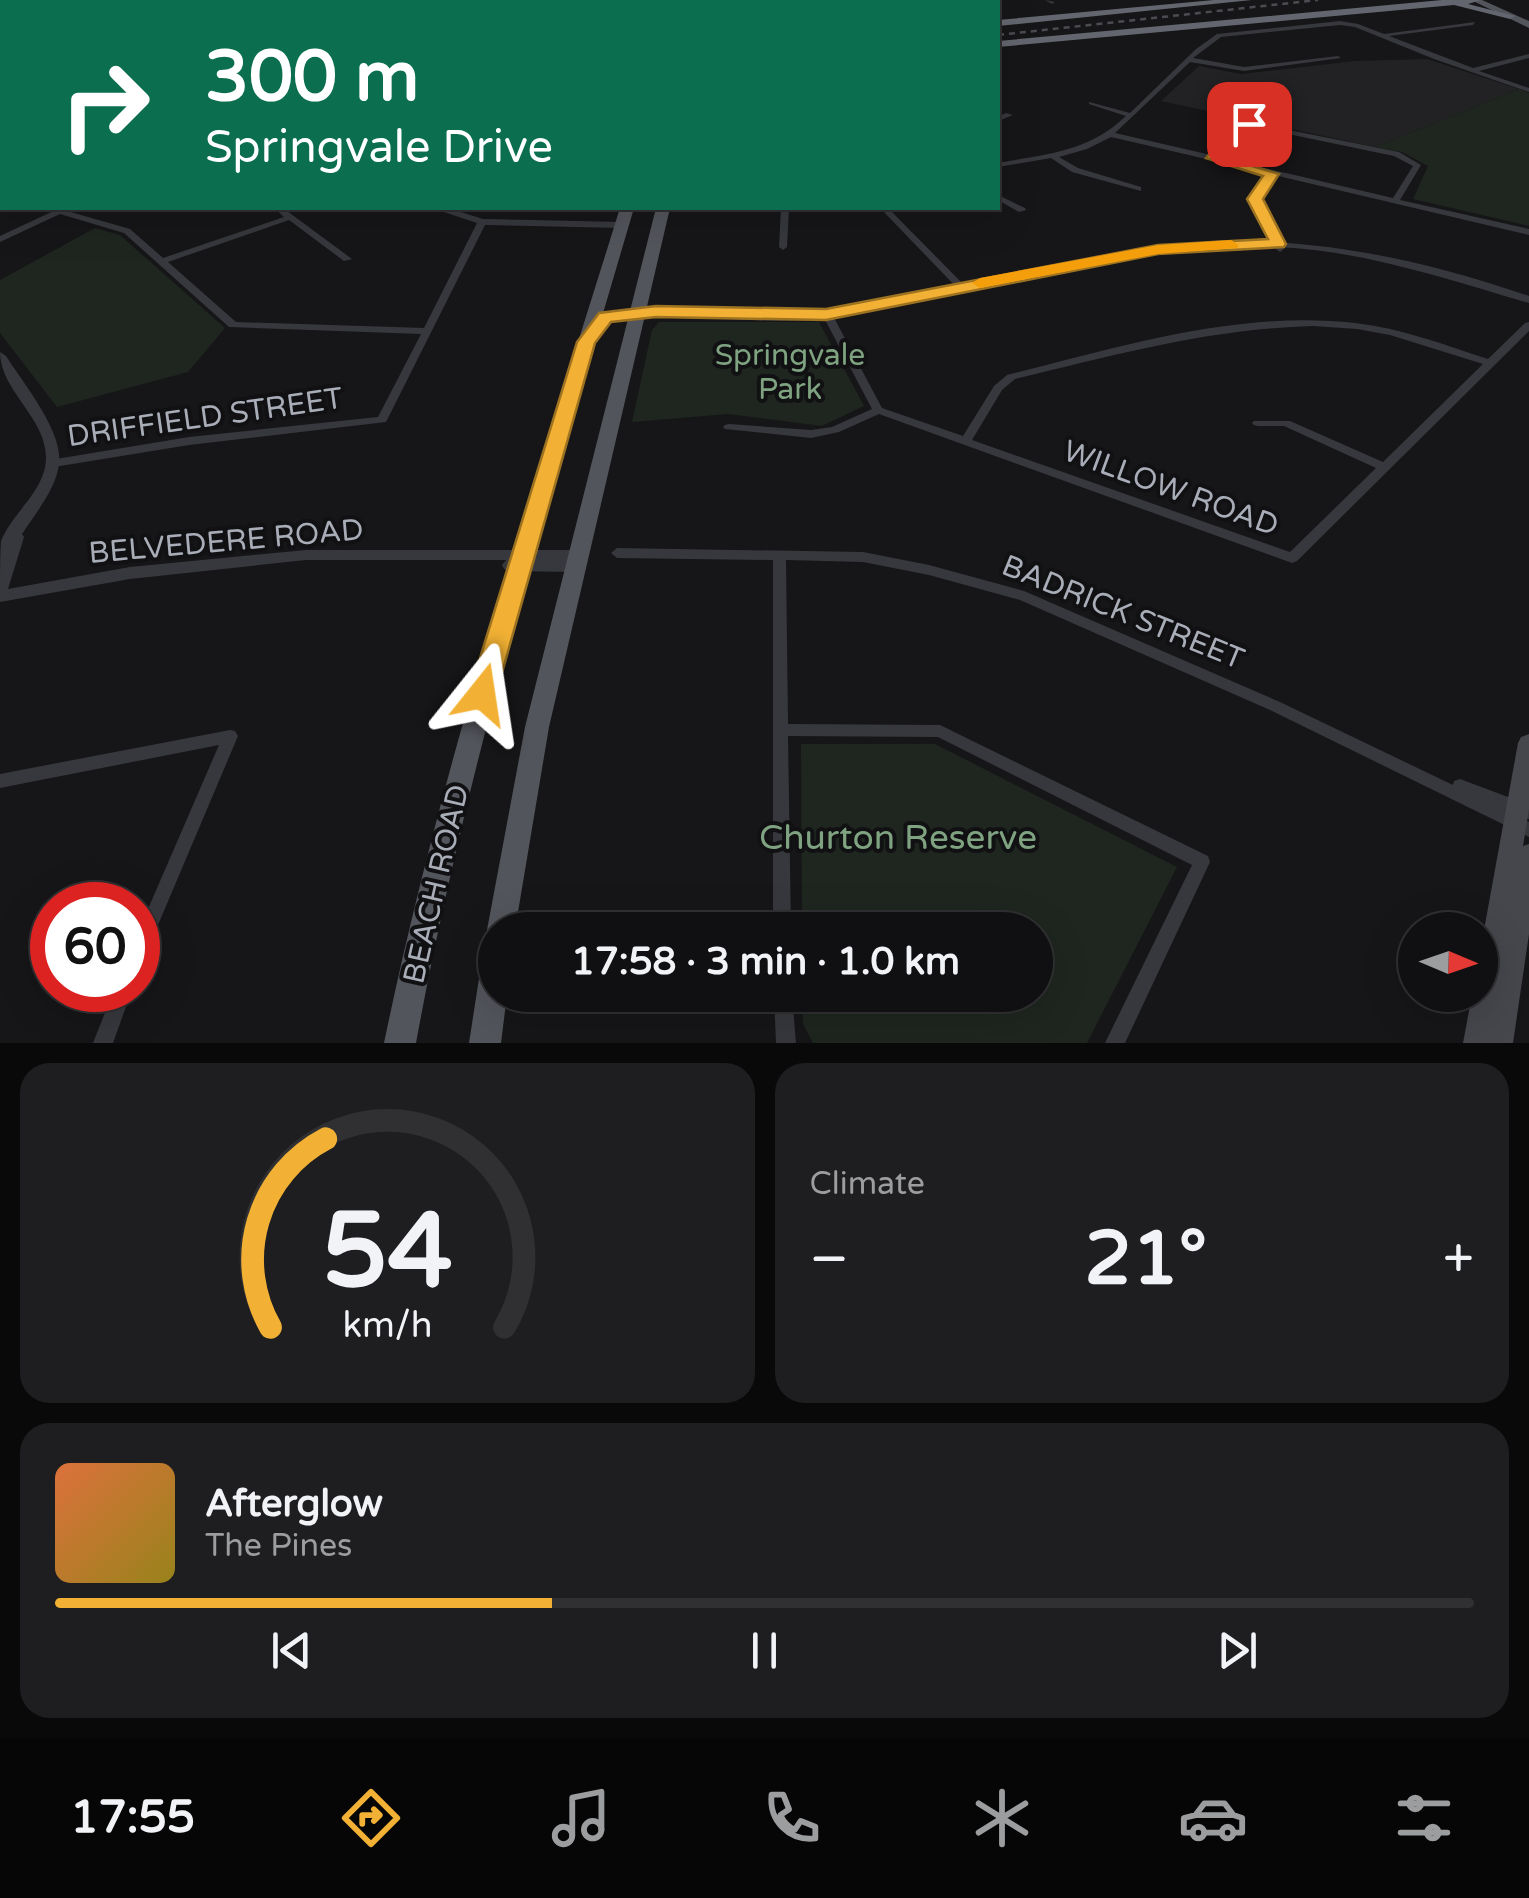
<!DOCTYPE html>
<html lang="en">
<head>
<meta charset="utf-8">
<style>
	:root { --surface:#101012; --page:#1e1e20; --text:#f1f3f6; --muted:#9c9d9f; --line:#303032; --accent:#f2b134 }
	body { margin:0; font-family:"Varela Round",sans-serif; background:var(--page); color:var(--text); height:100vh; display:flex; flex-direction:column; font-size:38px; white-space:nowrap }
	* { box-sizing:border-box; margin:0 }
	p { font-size:32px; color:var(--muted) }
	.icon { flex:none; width:55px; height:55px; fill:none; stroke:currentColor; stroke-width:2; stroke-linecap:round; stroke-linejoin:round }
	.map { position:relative; height:1043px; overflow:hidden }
	.panel { display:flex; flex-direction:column; gap:20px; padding:20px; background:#09090a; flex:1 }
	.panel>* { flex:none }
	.guide { position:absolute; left:0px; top:0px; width:1000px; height:210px; box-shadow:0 10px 40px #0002,0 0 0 2px var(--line); background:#0b6e4f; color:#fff; overflow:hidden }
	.needle { width:65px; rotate:92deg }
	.fabs { position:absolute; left:1398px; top:912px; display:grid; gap:20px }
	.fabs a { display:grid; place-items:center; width:100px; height:100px; border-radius:50%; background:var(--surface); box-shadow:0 10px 40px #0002,0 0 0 2px var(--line); font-size:50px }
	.speed { position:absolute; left:30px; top:882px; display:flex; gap:20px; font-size:50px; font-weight:700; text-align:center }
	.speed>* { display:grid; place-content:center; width:130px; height:130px; border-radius:50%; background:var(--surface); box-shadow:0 10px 40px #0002,0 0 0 2px var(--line); line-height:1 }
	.speed .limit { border:15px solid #d22; background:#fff; color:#111 }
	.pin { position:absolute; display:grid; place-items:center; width:85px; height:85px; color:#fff; margin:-42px; border-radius:20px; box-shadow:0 5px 15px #0006 }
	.me { position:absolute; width:110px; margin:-55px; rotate:15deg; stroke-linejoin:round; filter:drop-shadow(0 0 8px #0008) }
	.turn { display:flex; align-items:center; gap:35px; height:210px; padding:0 40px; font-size:45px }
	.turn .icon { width:130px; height:130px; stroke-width:2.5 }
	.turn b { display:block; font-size:70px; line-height:85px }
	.big { font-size:75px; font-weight:800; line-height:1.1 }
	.panel .widget { flex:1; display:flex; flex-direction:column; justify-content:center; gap:15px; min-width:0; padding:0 35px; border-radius:30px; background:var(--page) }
	.panel .dial { align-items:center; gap:0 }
	.dial svg { height:260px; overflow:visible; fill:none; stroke:var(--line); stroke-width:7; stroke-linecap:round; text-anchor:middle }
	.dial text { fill:var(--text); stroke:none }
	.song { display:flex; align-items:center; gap:30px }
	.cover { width:120px; height:120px; border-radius:15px; background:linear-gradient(135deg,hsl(20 70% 55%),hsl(50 70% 35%)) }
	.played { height:10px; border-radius:5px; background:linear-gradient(90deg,var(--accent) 35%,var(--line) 35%) }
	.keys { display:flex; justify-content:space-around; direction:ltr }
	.heat { display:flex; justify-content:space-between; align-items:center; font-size:55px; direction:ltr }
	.panel .tiles { flex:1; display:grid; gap:20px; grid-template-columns:1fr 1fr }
	.widget:last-child { grid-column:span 2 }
	.trip { position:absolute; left:478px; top:912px; width:575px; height:100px; border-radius:50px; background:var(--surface); box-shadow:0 10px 40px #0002,0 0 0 2px var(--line); font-weight:800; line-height:100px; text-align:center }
	.dock { display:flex; height:160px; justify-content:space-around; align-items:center; background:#060607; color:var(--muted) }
	.dock .icon { width:70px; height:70px }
	.dock .on { color:var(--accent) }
	.dock b { font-size:45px; color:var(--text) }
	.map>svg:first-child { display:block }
	.built { fill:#222225 }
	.green { fill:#1e261f }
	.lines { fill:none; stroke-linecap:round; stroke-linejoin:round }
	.minor { fill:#37383d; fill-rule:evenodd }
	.tertiary { fill:#37383d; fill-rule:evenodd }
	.secondary { fill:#45474d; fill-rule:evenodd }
	.primary { fill:#53555c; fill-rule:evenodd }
	.motorway { fill:#63666e; fill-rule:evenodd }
	.rail { stroke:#4a4c52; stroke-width:2.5; stroke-dasharray:6 5; stroke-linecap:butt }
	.route { fill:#f2b134; stroke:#9d7322; stroke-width:2.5 }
	.slow { fill:#f59e0b }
	.labels { text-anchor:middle; stroke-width:8; stroke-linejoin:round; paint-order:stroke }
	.park-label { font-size:30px; fill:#7fa381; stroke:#111113 }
	.street-label { font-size:30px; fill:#a8adb8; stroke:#111113 }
	.near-park-label { font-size:35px; fill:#7fa381; stroke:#111113 }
</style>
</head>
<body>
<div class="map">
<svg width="1529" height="1043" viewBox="0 0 1529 1043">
	<rect width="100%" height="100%" fill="#161618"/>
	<path class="built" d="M1427,59l92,30 -144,58 -214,-46 38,-35 42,8 114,-13z"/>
	<path class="green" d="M1519,89l10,4v133l-116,-27 15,-33 -26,-14 -27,-5z
		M95,228l25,7 105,93 -37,44 -131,35 -57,-74v-53z
		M659,322h160l45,84 -42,20 -94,-12 -96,8 20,-92z
		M801,744h134l242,123 -90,176h-274l-10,-19 -1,-29h233v-65h-233z"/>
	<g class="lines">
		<path class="minor" d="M102,0h9l-6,2h-7z
			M440,0h6l-2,2h-5z
			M794,0h6v2h-5z
			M963,0h6l1,2h-5z
			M1045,0l10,2 -3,2z
			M2,21v4l-2,1v-4z
			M1340,21l18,3 26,10 91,-12 -2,3 -84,11 84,32 56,-14v4l-50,13 50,17v4l-95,-33 -79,-32 -15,-2 -119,12 -28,21 51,9 94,-11 3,2 -97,13 -54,-9 -75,71 96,22 26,-32 12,-1 150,30 22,13 -21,35 129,29v6l-255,-60 -15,24 25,50 -4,3 -4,-3 -25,-50 16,-26 -156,-36 -24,12 -28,8 19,11 63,19v4l-69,-19 -21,-14 -53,9v-4c49,-9 90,-11 128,-47l-37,-12v-2l41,11 66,-64 21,-15zM1249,126l145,30 19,10 -20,32 -175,-41 24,-30z
			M2,45v4l-2,1v-4z
			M0,74h2v4h-2z
			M1006,113l7,2 -15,6v-4z
			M0,147h2v4h-2z
			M998,195l27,13 1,2 -7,2 -21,-12z
			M60,208h7v3l63,18 33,29 121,-41 -10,-9h9l69,51 -8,2 -55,-41 -121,42 68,60 188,6 53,-105 -39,-13 -1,-2h11l35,11 138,3 4,3 -4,3 -136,-3 -99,197 -197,23 -135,22 -4,-1 -2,-3 2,-3 139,-23 189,-20 43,-83 -192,-7 -105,-94 -64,-19 -60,28v-6z
			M781,208h8l-2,39 -4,3 -4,-3z
			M880,208h8l80,81v4h-6z
			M827,311l5,3 50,94 81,28 31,-50 13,-11c114,-28 230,-65 348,-52 46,5 90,22 133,36l37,-36 4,-1v9l-232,230 -5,2 -413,-149 -40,18 -28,6 -86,-9 -2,-2 2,-2 4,-1 82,6 21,-3 40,-18 -50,-95zM1313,326l44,3 33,6 93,29 -100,98 -93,-41h-36l-2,2 2,2 4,1h26l92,42 -86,84 -318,-112 30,-50 13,-11c101,-24 193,-50 298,-53z
			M617,548l246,4 66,13 95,26 256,111 173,83 1,-4 6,-2 69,26v14l-25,-9 25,12v15l-259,-127 -250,-110 -91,-25 -66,-13 -77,-2 2,164 152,1 268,131 2,6 -85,181h-20l87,-178 -254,-128 -150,-1 3,194h-18v-370l-156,-2 -6,-5z
			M230,730l5,1 3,5 -94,222 -6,3v-29l81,-187 -219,43v-14z
			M114,990h18l-19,53h-20z
			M774,995h18l4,48h-20z"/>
		<path class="tertiary" d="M1221,240c113,1 202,20 308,56v7c-83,-24 -164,-52 -251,-56 -103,-4 -201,18 -300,41 -52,12 -104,25 -157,31 -58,6 -116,-5 -175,-2 -11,1 -27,-2 -37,4 -7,3 -11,10 -15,17l-4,1 -6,-4 12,-17 20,-7 66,-1 95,4 47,-3 57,-9 226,-48 57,-9z
			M0,352l6,4c17,27 57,75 53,107 -2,25 -24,51 -37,71l2,3 -16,52 122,-22 176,-17h273l8,5 -3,4 -8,1 8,6 -2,4 -6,2 -66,-1 -6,-2 -2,-4 4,-5h-200l-176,19 -130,23c0,-17 0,-48 1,-61 11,-28 44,-50 45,-82 1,-41 -46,-68 -46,-107z"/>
		<path class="secondary" d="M1529,734v75l-6,37 6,-2v90l-16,109h-50l9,-48h8v-43l38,-209 3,-6z"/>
		<path class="primary" d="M1471,0h11l47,21v7z
			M620,208h14c-81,276 -166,551 -218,835h-32c59,-284 150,-559 236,-835z
			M656,208h14l-121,519 -34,203h-20v12l-8,-12 38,-203z
			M495,957v38h12l-6,48h-32l11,-71 5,-10z"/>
		<path class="motorway" d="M1214,0h38l-254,26v-6z
			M1442,0h39l-13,4 47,12 -5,3 -56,-14 -456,42v-6z
			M0,109h2v8h-2z
			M0,127h2v8h-2z"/>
		<path class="rail" d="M998,35l320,-35"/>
	</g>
	<path class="route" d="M1249,120l5,1v6l-10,2 -22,28 57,17 -16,25 23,45 -2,3 -126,7 -332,66 -170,-3 -45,5 -16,21 -99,351 -4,8 -10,3 -9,-3 -4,-8 108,-352 22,-29 57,-7 170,3 332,-64 110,-6 -21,-40 16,-23 -57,-18 29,-36z"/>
	<path class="slow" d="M1231,240l8,5 -2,3 -79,6 -178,34 -8,-5 8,-5 178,-33z"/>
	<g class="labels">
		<g class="park-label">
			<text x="790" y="365">Springvale<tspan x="790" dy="34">Park</tspan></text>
		</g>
		<g class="street-label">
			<text transform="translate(205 417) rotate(-8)" y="10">DRIFFIELD STREET</text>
			<text transform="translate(1171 488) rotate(20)" y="10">WILLOW ROAD</text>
			<text transform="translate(226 541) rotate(-5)" y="10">BELVEDERE ROAD</text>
			<text transform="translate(1123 612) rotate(22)" y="10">BADRICK STREET</text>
			<text transform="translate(436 884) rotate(-77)" y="10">BEACH ROAD</text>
		</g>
		<g class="near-park-label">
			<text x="898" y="849">Churton Reserve</text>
		</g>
	</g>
</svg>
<div class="fabs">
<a><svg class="needle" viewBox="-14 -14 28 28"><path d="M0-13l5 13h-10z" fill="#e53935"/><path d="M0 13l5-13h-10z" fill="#9c9d9f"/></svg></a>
</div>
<div class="speed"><div class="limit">60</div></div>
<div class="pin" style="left:1249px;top:124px;background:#d93025"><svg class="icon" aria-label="arrive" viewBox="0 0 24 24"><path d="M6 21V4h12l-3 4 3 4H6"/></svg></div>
<svg class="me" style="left:482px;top:694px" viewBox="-20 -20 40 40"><path d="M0-17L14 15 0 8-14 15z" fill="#f2b134" stroke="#fff" stroke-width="4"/></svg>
<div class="trip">17:58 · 3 min · 1.0 km</div>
<div class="guide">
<div class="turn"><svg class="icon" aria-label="right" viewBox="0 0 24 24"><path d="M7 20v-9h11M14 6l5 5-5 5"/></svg><div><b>300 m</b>Springvale Drive</div></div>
</div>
</div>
<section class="panel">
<div class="tiles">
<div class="widget dial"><svg viewBox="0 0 100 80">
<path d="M14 69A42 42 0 1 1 86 69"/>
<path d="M14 69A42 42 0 0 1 31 11" stroke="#f2b134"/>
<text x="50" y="56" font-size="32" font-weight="700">54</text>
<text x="50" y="72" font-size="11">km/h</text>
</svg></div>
<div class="widget"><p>Climate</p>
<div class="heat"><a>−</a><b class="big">21°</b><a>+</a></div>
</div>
<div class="widget">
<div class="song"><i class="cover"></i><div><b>Afterglow</b><p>The Pines</p></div></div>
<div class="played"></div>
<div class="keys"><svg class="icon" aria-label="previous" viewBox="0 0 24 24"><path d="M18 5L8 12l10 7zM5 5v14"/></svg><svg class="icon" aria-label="pause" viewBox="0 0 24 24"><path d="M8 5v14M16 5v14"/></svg><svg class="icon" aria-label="next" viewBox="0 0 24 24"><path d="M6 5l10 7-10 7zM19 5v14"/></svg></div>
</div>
</div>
</section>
<nav class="dock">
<b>17:55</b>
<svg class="icon on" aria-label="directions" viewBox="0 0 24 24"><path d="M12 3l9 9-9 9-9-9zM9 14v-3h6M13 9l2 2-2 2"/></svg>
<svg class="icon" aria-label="music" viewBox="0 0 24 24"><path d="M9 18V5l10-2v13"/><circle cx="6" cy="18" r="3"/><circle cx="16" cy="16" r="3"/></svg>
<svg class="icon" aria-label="phone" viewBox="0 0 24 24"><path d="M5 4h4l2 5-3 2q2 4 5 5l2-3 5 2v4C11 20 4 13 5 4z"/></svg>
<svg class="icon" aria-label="climate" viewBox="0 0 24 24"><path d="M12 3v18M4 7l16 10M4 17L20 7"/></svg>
<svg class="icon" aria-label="car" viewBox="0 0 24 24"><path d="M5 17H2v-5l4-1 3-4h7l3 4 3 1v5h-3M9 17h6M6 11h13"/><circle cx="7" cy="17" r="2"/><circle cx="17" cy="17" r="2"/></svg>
<svg class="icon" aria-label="filters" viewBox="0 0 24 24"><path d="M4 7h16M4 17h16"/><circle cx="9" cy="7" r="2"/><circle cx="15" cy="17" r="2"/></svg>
</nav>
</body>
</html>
